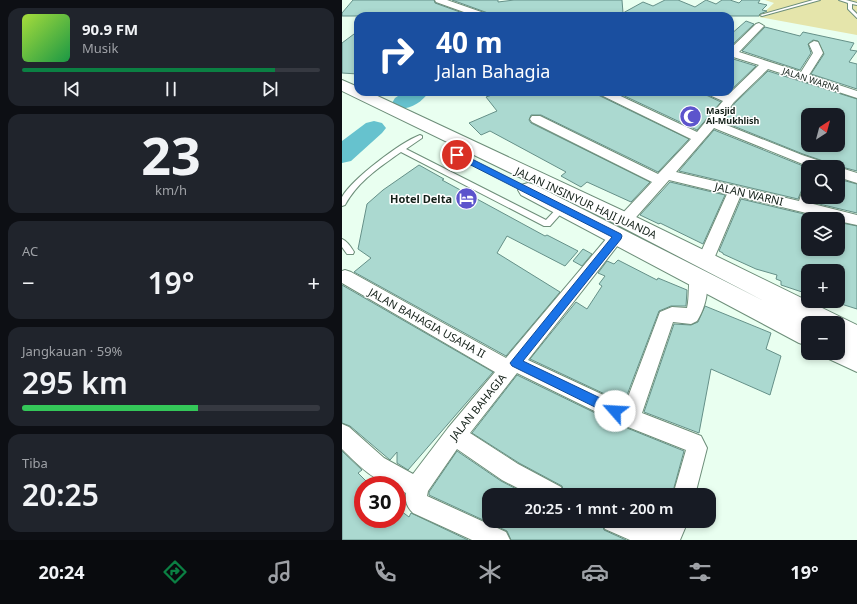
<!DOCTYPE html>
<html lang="id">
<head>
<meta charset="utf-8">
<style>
	:root { --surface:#171b24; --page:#20242c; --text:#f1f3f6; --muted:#9ea1a6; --line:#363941; --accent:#0b8043 }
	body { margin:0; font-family:"Noto Sans",sans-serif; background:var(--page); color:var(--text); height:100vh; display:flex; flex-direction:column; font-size:15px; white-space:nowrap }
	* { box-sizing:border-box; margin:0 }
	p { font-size:13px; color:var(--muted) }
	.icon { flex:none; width:22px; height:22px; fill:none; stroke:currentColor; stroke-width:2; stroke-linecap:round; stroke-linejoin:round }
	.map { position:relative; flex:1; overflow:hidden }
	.drawer { display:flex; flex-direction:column; gap:8px; padding:8px; background:#0d0f14; width:342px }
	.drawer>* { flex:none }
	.top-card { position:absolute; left:12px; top:12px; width:380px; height:84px; border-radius:12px; box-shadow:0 2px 6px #0003; background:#1a4fa0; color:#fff; overflow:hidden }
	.needle { width:26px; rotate:36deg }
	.buttons { position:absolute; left:459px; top:108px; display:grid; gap:8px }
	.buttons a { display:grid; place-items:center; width:44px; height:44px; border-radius:8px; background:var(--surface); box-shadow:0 2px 6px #0003; font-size:20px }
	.speed { position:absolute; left:12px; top:476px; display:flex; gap:8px; font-size:20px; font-weight:700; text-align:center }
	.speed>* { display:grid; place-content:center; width:52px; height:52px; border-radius:50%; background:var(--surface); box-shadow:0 2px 6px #0003; line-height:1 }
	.speed .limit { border:6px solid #d22; background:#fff; color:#111 }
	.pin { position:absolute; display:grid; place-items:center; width:34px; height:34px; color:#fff; margin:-17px; border:2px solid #fff; border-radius:50%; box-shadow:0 1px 4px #0007 }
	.me { position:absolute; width:44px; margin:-22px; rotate:296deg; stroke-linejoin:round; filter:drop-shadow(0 0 3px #0008) }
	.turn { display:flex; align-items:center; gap:14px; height:84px; padding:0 16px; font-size:18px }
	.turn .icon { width:52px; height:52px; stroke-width:2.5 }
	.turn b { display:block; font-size:28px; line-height:34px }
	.big { font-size:30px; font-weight:600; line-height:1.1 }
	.drawer .widget { flex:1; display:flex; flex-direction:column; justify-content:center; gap:6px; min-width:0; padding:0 14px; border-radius:12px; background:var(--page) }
	.drawer .dial { align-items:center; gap:0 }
	.dial b { font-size:52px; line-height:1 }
	.song { display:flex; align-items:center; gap:12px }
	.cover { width:48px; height:48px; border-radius:6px; background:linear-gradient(135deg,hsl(80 70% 55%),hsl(140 70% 35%)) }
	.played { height:4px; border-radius:2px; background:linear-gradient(90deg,var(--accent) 85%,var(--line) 85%) }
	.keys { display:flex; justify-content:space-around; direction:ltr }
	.heat { display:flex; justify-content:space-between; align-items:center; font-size:22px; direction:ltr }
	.charge { height:6px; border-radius:3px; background:linear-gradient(90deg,#34c759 59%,var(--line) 0) }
	.trip { position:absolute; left:140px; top:488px; width:234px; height:40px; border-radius:12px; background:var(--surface); box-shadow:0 2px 6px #0003; font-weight:600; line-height:40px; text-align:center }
	.tab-bar { display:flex; height:64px; justify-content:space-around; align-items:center; background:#090b0e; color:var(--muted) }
	.tab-bar .icon { width:28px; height:28px }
	.tab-bar .active { color:var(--accent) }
	.tab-bar b { font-size:18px; color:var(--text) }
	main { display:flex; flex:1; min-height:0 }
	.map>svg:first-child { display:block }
	.green { fill:#e5e5ab }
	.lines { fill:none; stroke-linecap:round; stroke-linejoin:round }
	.river { fill:#66c2ce; fill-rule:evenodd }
	.building { fill:#abd9d0; stroke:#659088; fill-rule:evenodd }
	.service-casing { stroke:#6d8e79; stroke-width:2 }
	.minor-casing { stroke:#6d8e79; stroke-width:2 }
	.secondary-casing { stroke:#6d8e79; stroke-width:2 }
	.service { fill:#fff; fill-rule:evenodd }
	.minor { fill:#fff; fill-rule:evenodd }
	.secondary { fill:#fff; fill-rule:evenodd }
	.route { fill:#1a73e8; stroke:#114b97 }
	.labels { text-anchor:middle; stroke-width:3; stroke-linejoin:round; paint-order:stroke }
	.far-street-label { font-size:9px; fill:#142119; stroke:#fff }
	.far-poi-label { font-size:9px; font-weight:bold; fill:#142119; stroke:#fff; text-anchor:start }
	.street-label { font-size:11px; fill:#142119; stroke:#fff }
	.poi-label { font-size:11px; font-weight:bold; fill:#142119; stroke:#fff; text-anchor:end }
</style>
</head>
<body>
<main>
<section class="drawer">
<div class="widget">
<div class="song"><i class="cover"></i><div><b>90.9 FM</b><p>Musik</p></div></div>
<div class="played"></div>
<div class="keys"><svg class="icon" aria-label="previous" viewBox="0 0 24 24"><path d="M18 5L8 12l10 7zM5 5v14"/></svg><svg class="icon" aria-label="pause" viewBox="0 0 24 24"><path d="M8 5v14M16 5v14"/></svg><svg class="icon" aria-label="next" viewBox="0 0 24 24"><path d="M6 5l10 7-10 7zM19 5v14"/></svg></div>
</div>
<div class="widget dial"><b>23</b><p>km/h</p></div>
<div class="widget"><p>AC</p>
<div class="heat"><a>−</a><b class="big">19°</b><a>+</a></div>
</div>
<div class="widget"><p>Jangkauan · 59%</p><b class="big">295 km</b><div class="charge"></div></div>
<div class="widget"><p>Tiba</p><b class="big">20:25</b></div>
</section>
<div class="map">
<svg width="515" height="540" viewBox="0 0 515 540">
	<rect width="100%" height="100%" fill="#e9fff0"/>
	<path class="green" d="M423,0h92v35l-98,-18 15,-14z"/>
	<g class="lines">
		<path class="river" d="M62,92h25c-8,11 -20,19 -34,16l-3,-5 3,-5z
			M32,121l8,2 4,5 -4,5 -31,28 -9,2v-22l24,-18z"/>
	</g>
	<path class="building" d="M11,0h81l1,3 36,13h-129v-3z
		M110,0h46v2l16,-2h108l1,13 20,-11 10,4 12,-6h13l17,7 11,-7 10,4 6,-4h8l9,3 3,-3h18l-2,3 9,2 -5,5 5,1 -7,3 -1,2h-269l-2,-3z
		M404,21l8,3 -24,23v-12z
		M423,27l35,9 3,-4 51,11 -4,7 7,1 -8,11 8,2v25l-46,-15 13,-20 -6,-13 -5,-1 -5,4 3,9 -11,17 -58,-19z
		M16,31v23l-3,3 3,1v16l-16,-1v-30z
		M388,58l26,8 -26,25z
		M426,71l89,28v72l-19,-5 -6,1 -3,-4 -26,-9 -82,-33 14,-18zM466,115h30v30h-30z
		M159,92h95l2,3 91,44 -31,33 -117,-57h-10l-2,5 2,3 119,59 -19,20 -44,-20 -6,5 -20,-11 5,-4 -37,-20 -39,-21 -9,4 -12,-12 28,-12 -11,-14z
		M274,92h88l2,3 15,7 -24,28z
		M372,130l94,38v18l-6,3 -4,10 -119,-28z
		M77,165l25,14 -2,1 103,56 2,-1 31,16 -13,15 -58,-30 -10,17 63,39 -54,64 -152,-84 17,-14 -13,-9 9,-45 16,-14z
		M496,179l19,5v29l-42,-10v-6h23z
		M328,182l55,13 -22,49 -43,-21 -1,1 -19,-9z
		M399,199l84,20h-17v30h31l3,-26 15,3v83l-19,-6v-32h-30v23l-27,-9v-4l-5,-2 1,-4 -21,-6 -33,-15v-1l-4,-2z
		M241,249l9,5 -10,12 -9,-5z
		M276,260l39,20 1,-2 29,12 -1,16h-15l-12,5 -35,92 -94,-44 46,-57 11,7 15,-23 -3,-2 6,-8 -7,-3 9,-12 7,3z
		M0,285l151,87 -85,98 -11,-7v-11l-7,8 -40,-34 -8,-3z
		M363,306l66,27 -5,16 15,7 -11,39 -59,-26 -12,64 -55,-21 30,-88 17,1 7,-3z
		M175,375l105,51 62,25 -12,44h-107l-3,-9 -43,-23 -47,-30z
		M0,451l20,19 -4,3 10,10 -5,2v34h34v-11l12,9 2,-4 57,27h-126z
		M115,451l44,30 27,14h-39v26h112l3,9 22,10h-115l-4,-9 -78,-36v-3z"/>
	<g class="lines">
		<defs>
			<path id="service" d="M471,0h7l-58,16 -2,-1z
				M497,0h7l11,3v2l-5,-1v5l5,5v4l-9,-9v-6z
				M78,135l2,1v2l-16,11 140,71 13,-14 3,-1 4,3 -16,18h-6l-143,-74c-21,15 -43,29 -56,53l-3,1v-9c10,-18 59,-55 78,-62z
				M0,239c5,2 9,8 12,13l-1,2h-6l-5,-7z"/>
			<path id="minor" d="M93,0h12l40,14 2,2h-14l-39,-14z
				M417,23l5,3 -2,2 -23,24 62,20 12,-19 -4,-9 5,-3 4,1 5,11 -14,22 48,16v7l-89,-29 -34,33 -15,20 83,33 27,9 2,3h-21l-96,-39 -38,44 123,29 4,-12 5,-2v10h6l-1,7 44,11v10l-19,-4v-2h-7l-91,-22 -27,64 -2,4 -6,2 -6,-2 -2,-4 30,-67 -58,-14 -39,44 -5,1 -5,-1 -2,-4 2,-4 32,-34 -120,-60 -2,-3 2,-3h8l118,58 33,-35 -92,-45 -2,-2h15l85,40 26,-31 -16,-7 -2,-2h16l7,3 31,-30 -29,-9v-7l26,-25z
				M496,167l19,6v10l-19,-6z
				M275,230l5,2 3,4 -3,4 -94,120 97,45 35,-93 12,-5 15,1c3,-11 0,-25 5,-35l6,-2 6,2c7,15 1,35 -7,48l-6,3 -18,-2 -31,91 59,23 6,12 -12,47h-22l13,-45 -63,-25 -106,-52 -47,60 48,31 43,23 3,8h-33l-29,-15 -45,-31 -29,42 -1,5 79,36 4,8h-38l-59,-27c-6,-6 -8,-11 -7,-20l-9,-4v-4c-20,0 -41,-22 -55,-36v-25l7,3 35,31 29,16 35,-46 47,-56 -153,-89v-12l3,-1 6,2 155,86 106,-126z
				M260,521h38l15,6 6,1 4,-7h23l-8,19h-50l-25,-11z"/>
			<path id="secondary" d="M0,80l16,7v5h11l263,123 225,110v47l-28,-13 -3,-6h12v-13h2l-2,-1v-16h-30v23l-9,-3 -278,-148 -3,-5 3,-5 7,-2 7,2 231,117 -148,-77 -276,-134z"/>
		</defs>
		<use href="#service" class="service-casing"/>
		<use href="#minor" class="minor-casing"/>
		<use href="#secondary" class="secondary-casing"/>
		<use href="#service" class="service"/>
		<use href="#minor" class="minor"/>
		<use href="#secondary" class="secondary"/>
	</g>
	<path class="route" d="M113,153h5l161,81 1,2 -1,3 -98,122 96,46 2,4 -2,4 -4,2 -4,-2 -99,-49 -2,-3 102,-126 -157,-80z"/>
	<defs>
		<symbol id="mosque-disc" viewBox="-11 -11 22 22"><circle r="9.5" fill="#5c54cc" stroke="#fff"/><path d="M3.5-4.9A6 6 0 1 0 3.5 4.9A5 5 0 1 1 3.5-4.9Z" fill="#fff"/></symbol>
		<symbol id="hotel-disc" viewBox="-11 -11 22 22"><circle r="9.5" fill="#5c54cc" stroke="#fff"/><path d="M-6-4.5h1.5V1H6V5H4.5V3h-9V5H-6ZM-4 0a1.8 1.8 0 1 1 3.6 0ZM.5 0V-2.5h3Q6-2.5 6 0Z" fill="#fff"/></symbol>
	</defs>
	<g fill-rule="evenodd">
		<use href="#mosque-disc" x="336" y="104" width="25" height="25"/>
		<use href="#hotel-disc" x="112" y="186" width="25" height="25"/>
	</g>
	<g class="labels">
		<g class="far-street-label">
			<text transform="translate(469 80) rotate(18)" y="3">JALAN WARNA</text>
		</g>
		<g class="far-poi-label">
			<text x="364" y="114">Masjid<tspan x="364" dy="10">Al-Mukhlish</tspan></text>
		</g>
		<g class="street-label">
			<text transform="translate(407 194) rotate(13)" y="4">JALAN WARNI</text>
			<text transform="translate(244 203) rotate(25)" y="4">JALAN INSINYUR HAJI JUANDA</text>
			<text transform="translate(85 323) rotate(29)" y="4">JALAN BAHAGIA USAHA II</text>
			<text transform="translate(136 407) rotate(-51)" y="4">JALAN BAHAGIA</text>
		</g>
		<g class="poi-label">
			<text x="110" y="203">Hotel Delta</text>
		</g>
	</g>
</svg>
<div class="buttons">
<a><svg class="needle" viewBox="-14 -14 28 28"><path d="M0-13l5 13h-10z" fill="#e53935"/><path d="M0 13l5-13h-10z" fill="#9ea1a6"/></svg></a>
<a><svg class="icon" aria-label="search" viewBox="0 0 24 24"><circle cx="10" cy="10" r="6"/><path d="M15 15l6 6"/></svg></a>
<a><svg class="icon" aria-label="layers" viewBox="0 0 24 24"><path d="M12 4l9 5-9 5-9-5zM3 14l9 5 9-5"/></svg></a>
<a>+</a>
<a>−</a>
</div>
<div class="speed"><div class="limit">30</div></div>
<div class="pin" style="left:115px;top:155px;background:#d93025"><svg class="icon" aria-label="arrive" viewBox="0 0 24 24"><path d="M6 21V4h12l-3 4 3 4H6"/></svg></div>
<svg class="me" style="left:273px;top:411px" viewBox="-20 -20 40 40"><circle r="19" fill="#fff"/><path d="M0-13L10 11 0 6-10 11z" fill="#1a73e8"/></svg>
<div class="trip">20:25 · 1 mnt · 200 m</div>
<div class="top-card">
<div class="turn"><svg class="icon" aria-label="right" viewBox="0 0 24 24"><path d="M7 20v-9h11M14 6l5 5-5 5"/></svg><div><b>40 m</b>Jalan Bahagia</div></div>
</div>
</div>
</main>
<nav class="tab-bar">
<b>20:24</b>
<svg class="icon active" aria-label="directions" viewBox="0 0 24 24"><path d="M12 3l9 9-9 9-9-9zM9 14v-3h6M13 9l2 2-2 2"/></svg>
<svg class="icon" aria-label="music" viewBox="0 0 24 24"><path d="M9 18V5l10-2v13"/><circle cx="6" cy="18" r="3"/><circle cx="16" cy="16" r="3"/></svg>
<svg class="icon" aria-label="phone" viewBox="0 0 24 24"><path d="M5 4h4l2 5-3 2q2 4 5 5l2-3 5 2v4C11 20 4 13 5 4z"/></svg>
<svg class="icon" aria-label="climate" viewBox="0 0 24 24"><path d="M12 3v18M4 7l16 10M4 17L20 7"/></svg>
<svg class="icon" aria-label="car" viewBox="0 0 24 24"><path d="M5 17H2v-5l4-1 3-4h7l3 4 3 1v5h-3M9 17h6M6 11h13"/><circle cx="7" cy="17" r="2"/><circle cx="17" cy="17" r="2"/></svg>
<svg class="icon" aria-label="filters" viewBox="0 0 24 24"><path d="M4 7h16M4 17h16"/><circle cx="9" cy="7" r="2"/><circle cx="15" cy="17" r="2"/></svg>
<b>19°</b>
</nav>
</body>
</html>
